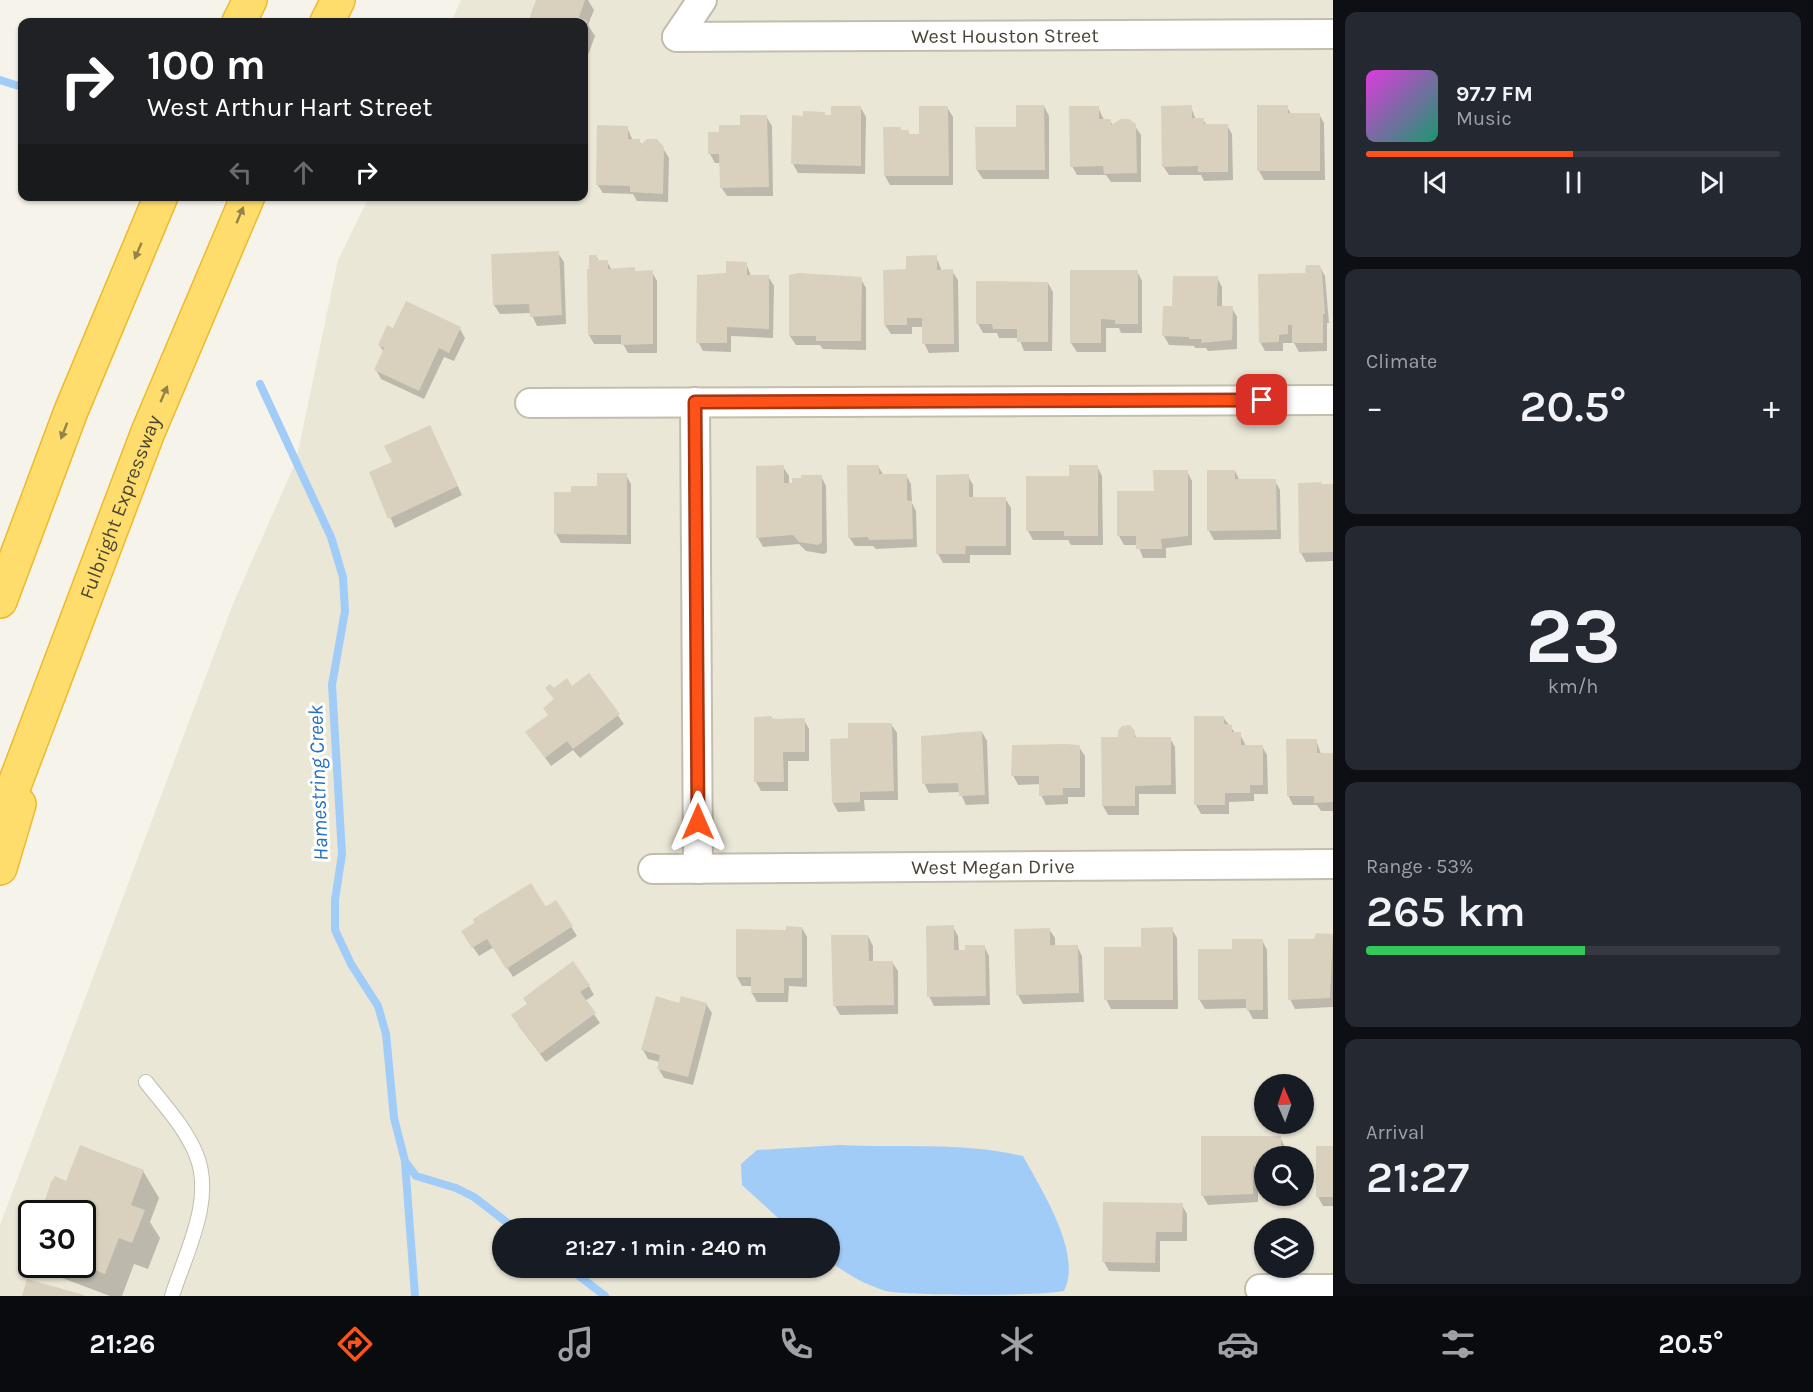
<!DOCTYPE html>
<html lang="en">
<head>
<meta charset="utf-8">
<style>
	:root { --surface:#171b24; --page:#242831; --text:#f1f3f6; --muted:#9ea1a6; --line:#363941; --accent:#ff5218 }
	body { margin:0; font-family:Karla,sans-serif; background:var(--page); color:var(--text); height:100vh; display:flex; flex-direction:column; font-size:22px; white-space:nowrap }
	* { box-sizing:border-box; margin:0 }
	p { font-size:20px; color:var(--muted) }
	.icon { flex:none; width:33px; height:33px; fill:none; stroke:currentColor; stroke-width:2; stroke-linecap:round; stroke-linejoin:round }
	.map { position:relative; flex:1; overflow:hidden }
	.side { display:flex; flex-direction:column; gap:12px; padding:12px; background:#0d0f14; width:480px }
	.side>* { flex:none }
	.top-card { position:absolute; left:18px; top:18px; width:570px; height:183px; border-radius:12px; box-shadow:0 2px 4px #0004; background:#202124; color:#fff; overflow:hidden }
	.needle { width:39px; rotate:358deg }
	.fabs { position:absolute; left:1254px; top:1074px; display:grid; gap:12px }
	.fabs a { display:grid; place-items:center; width:60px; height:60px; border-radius:50%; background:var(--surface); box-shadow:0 2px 4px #0004; font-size:30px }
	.speed { position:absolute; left:18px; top:1200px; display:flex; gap:12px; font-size:30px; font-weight:700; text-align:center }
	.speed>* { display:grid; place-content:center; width:78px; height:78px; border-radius:50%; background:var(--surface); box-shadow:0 2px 4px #0004; line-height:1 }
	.speed .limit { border:3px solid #111; border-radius:9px; background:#fff; color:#111 }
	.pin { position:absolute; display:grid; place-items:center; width:51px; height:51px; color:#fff; margin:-26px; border-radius:12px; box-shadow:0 3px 9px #0006 }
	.me { position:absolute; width:66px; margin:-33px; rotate:0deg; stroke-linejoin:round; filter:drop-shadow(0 0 4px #0008) }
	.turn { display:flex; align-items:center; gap:21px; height:126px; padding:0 30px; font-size:27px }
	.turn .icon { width:78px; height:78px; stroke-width:2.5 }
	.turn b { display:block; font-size:42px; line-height:51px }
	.lanes { display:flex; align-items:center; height:57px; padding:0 30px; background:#0003; justify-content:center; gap:30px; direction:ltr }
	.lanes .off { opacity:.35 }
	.big { font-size:45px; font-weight:600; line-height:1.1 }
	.side .widget { flex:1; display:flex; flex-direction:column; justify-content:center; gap:9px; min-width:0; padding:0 21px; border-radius:12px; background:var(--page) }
	.side .dial { align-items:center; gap:0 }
	.dial b { font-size:78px; line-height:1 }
	.song { display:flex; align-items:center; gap:18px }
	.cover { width:72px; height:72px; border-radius:9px; background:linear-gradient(135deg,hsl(300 70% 55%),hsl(160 70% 35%)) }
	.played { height:6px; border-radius:3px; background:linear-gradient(90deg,var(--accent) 50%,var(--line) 50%) }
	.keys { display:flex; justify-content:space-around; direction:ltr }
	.heat { display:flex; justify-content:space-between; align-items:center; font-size:33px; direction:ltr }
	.charge { height:9px; border-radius:4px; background:linear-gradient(90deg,#34c759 53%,var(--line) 0) }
	.trip { position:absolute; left:492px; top:1218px; width:348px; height:60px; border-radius:30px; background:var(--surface); box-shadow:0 2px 4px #0004; font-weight:600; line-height:60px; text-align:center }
	.tab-bar { display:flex; height:96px; justify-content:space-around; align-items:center; background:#090b0e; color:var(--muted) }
	.tab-bar .icon { width:42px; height:42px }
	.tab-bar .current { color:var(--accent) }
	.tab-bar b { font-size:27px; color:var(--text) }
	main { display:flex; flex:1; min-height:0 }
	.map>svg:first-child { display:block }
	.residential { fill:#ebe7d7; fill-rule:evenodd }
	.water { fill:#a1ccf8 }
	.shadow { fill:#0003 }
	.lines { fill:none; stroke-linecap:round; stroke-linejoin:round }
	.stream { stroke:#a1ccf8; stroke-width:8 }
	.building { fill:#d9d1be }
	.service-casing { stroke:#c3bdab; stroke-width:16 }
	.minor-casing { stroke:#c3bdab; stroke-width:32 }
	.motorway-casing { stroke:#edba2d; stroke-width:36 }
	.service { stroke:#fff; stroke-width:14 }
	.minor { stroke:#fff; stroke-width:28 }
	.motorway { stroke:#ffdd6c; stroke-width:33 }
	.oneway { fill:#93824c }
	.route-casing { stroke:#a63510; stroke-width:15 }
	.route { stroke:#ff5218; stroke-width:10 }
	.labels { text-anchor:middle; stroke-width:6; stroke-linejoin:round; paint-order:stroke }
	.street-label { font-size:20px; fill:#4b4537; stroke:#fff }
	.water-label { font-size:21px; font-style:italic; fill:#2470c4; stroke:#fff }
</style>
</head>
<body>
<main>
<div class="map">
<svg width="1333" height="1296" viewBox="0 0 1333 1296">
	<rect width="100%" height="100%" fill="#f6f4ea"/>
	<path class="residential" d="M461,0h872v1296h-1333v-71l233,-621 63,-143 42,-201 31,-63 215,-1v-174h-133zM1264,1084h40v40h-40zM1264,1156h40v40h-40zM32,1214h50v50h-50zM502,1228h328v40h-328zM1264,1228h40v40h-40z"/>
	<path class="water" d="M840,1145c62,3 123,-3 183,11 18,33 60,98 41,135 -22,5 -152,5 -178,0 -20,-6 -40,-17 -56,-30v-33h-41l-47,-43 -1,-21 16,-14z"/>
	<path class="shadow" d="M538,0h50l6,10 -6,15 7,11 -11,30v-44h-54z
		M1044,106l5,10v63h-66l-6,-9z
		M947,107l6,10v68h-63l-5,-9 23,-44 2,3h11z
		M1098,107l6,13h6l3,6h22l6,9v47h-30l-5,-7h-29l-5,-9z
		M1191,107l5,13h7l4,5h20l5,9 1,46 -29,1 -3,-6h-32l-6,-9z
		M1258,107h29l4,7h28l5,9 1,57h-61l-5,-9z
		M861,108l5,9 -1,57 -67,-1 -5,-9 11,-47 20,-4 2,4z
		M766,116l6,10 1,70h-46l-6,-9v-24h-6l-5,-9 11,-21z
		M627,127l6,14h6l3,4 21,3 6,10 -1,44 -31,-1 -4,-7 -30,-1 -6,-9z
		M558,253l6,9 2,62 -29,2 -6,-13 -31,1 -6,-9z
		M596,256l3,5 8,1 5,8 22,-1 2,3h16l5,9v72h-29l-5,-9h-29l-5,-9z
		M936,257l6,14h10l6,9 1,72 -30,1 -5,-10v-16h-12v7h-21l-6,-9v-54h22z
		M746,263l5,13h17l6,10 -1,52 -42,-2v16l-28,-1 -5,-9 30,-67z
		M1320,267l5,9 4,47h-2v28l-28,1 -5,-9h-11v8h-18l-5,-9 47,-67z
		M1137,271l5,10v52h-21l-2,-5h-13v24h-29l-6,-9z
		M1217,277l5,10v21h10l5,9v32l-29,2 -2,-3h-11l-1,-2 -25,-1 -5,-9 10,-29z
		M861,279l5,9v62l-43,-1 -3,-4h-24l-6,-9z
		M1048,283l5,9 -1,59h-28l-5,-13h-20l-2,-5h-14l-5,-9z
		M460,329l5,9 -11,23 -10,-4 -20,42 -43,-20 -5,-9 8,-18 -5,-7 15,-15z
		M434,436l28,59 -67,33 -24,-55 23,-11z
		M878,466l6,10 22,-1 5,9 1,19 4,8 1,36 -41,2 -3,-3h-18l-6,-9z
		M1097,466l5,10 1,69h-32l-3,-5h-35l-5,-9 42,-53z
		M783,467l6,9v8l32,-8 5,10 1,66 -3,2 -18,-3 -7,-7 -36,3 -5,-9z
		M1187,471l5,10v64l-26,3v10h-23l-5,-13h-14l-5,-9 -1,-43 37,-1z
		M1235,471l5,10h35l5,9 1,49 -67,1 -5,-9z
		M626,475l5,9v60l-70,-1 -5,-9 16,-41 26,-5z
		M968,476l5,9v14l32,-1 6,10v47h-41v8h-27l-5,-9z
		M1300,484l33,1v76l-27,1 -5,-9z
		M589,675l35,49 -44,34 -7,-8 -22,16 -18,-25 16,-25 6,-16 -2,-10 19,-2z
		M1223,717l13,17h4l6,12h16l5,9 1,39h-14v7l-25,1v12h-28l-5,-9z
		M755,718l49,2 5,9v32h-21v30h-27l-5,-9z
		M891,724l6,9 1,67h-34l1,11 -27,1 -5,-9 -1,-63 18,-1z
		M982,732l5,9 2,63 -23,1 -6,-13 -31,1 -5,-10 30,-50z
		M1133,732l5,7 32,-1 5,9 1,47h-37v21h-31l-5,-9 16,-67z
		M1316,740l5,14h12v57h-12l-4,-6h-24l-5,-10z
		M1079,747l6,9v41h-17v7l-22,1 -5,-10v-11l-23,1 -5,-10z
		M556,902l21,34 -64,41 -19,-30 -15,9 -10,-15z
		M953,927l5,9 1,16 25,-6 5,10 1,49 -56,1 -5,-10z
		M802,928l5,9v50l-18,-1 -1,16h-31l-5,-9v-7h-10l-5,-9 50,-46z
		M1049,929l6,9v9l22,-1 5,10 2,46 -61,2 -5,-9z
		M1172,929l5,9 1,71h-67l-5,-10 37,-51z
		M1317,935h16v72l-38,2 -5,-10z
		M868,936l5,10v16h19l6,9v43l-58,1 -5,-9z
		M1262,940l5,10 1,69h-15l-6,-11 -42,1 -6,-10 35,-48z
		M589,986l5,9 -9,6 15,22 -54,39 -28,-37z
		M706,1004l6,9 -19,72 -29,-7 -6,-10 2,-6 -12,-3 -5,-9 37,-45z
		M1280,1137l5,10v9h-21v19h-6v27l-50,3 -5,-9z
		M1317,1147h16v59h-10l-5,-9z
		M143,1171l16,27 -9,24 10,16 -12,31 -14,-5 -12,32h-12l-53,-20 -6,-12h31v-50h-36l-3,-5 24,-26z
		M1105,1204l77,1 5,9v27h-27v31l-51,-1 -5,-9z"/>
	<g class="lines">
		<path class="stream" d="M0,80l22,7
			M260,384l71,153 12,40 2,34 -13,74 10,169 -7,46v30l16,34 27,42 8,28 8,84 11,43 11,15 40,12 18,9 40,31
			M405,1162l10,134
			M569,1268l36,28"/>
	</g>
	<path class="building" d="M536,0h49l-6,17 8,4 -3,10v-9h-56z
		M1016,105h28l1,65h-69l-1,-43h41z
		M1192,105v13h12v6h24v48h-30v-6l-36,1 -1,-61z
		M1257,105h31v8h32v58h-63z
		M831,106h30v60l-70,-2 1,-49 11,1v-5l22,1v3h6z
		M919,106h29l1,70h-65l-1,-49h18v3h8l-1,4h11z
		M1069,106h30v13h12v6l10,-6h8l7,5 1,49 -33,1 -1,-8 -33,1z
		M740,115h27l2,72 -49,1 -1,-34h-11v-22h11v-7h21z
		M597,125l31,1v13h12v6l7,-6h10l7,8 -1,47 -33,-2v-6l-34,-1z
		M559,251l3,64 -32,2 -1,-13 -36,1 -2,-51z
		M589,255h8v5h11v9l27,-2v4l18,-1v74l-32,1v-10h-33l-1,-66h2z
		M937,255v15l16,-1 1,75h-32v-26h-15v7h-23l-1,-55 23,-1v-13z
		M726,261l21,1v13h22v54l-42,-2v16h-31l1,-68 29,-2z
		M1306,265h14l2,8 3,41h-2v29h-31v-18h-4v9l-9,1v7l-20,1 -1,-69 47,-1z
		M1070,270h68v54h-23v-4l-14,-1v24h-31z
		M799,273l63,4 -1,64h-45v-5h-27v-61z
		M1173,276h45l-1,30h16l-1,34 -31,3 1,-4h-13v-2l-27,-1 1,-30h9z
		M976,281l72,1v60h-31v-13h-24l-1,-5h-16z
		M406,301l55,26 -12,26 -10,-5 -20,43 -45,-21 10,-22 -6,-3 9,-20 6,3z
		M430,425l28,61 -70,33 -19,-47 23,-10 -8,-16z
		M784,465v18h8v-5h9v-3h21v67l-4,3 -19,-3 -6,-7 -37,3v-72z
		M847,465h32v9h28v26l5,1 1,38 -43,1 -3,-3 -19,1z
		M1069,465h29v71h-34v-5h-38v-55h43z
		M1153,470h35v66l-27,3 1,10h-26v-13h-19v-45h37z
		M1207,470h28v9h41l1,51 -70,1z
		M597,473h30v62l-73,-1v-42h17v-6h26z
		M969,474v23h37v49h-40l-1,8h-29v-79z
		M1322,482l-1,2h12v68l-34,1 -1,-70z
		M589,673l31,41 -47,35 -6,-8 -22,17 -20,-26 23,-17 -5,-7 11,-9 -9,-11 5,-4 4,4 13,-10 5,8z
		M772,716v3l33,-1v34h-22l1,30h-30v-65z
		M1194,716h30v8l8,1v7h9v13h22v40h-13v8h-25v12h-31z
		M848,723h44l2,68 -34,1v10l-28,1 -2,-64 18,-1z
		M1130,725l5,6v6h36v48l-36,1v20h-33l-1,-69h17v-6l4,-5z
		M982,731l3,64 -26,1 -1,-13 -36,1 -1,-48z
		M1286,739h31v14h16v49l-19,1v-7h-27z
		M1066,744l14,1v43h-17v7l-24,1v-20h-28l1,-31z
		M531,883l15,24 10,-7 17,26 -67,43 -19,-30 -15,9 -11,-17 13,-8 -1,-4z
		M954,925v25h11v-5h20l1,51 -59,1 -1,-71z
		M786,926l16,1v51h-18v15h-33v-16h-15v-48l50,1z
		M1173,927v73h-69v-53h37v-19z
		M1050,928v17h28l1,48 -63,2 -2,-66z
		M1316,933l17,1 -3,64 -42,2v-61h26z
		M831,935h37l1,26h24l1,44 -61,1z
		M1232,939h31v71h-17v-11l-48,1v-51h34z
		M573,961l17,24 -10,7 16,21 -56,41 -29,-39 16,-11 -4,-6z
		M656,996l23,7 2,-7 26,7 -19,74 -31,-8 3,-14 -19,-5z
		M1201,1136h80v20h-17v10h-11v28l-52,2z
		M80,1145l64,25 -13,35 14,5 -13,33 -13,-5 -14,36 -23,-9v-51h-29l-11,-5 9,-27 4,-6 11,5z
		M1316,1146h17v51h-17z
		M1103,1202l80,1 -1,29h-26l-1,31 -53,-1z
		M27,1279l57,16v1h-62z"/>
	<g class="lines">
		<defs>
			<path id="service" d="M146,1082c17,22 39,45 50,72 19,45 -10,98 -24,142"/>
			<g id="minor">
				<path id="s1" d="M677,37l656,-3"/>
				<path d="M677,37l25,-37"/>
				<path d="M695,402l3,467"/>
				<path d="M530,403l803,-3"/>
				<path id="s2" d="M653,869l680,-5"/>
				<path d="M1260,1289h73"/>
			</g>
			<g id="motorway">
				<path d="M239,22l11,-22"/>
				<path d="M327,22l11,-22"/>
				<path d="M0,601l71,-190 90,-215"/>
				<path id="s3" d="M0,823l148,-391 100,-236"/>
				<path d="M0,868l19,-64"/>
			</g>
		</defs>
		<use href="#service" class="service-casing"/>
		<use href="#minor" class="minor-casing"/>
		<use href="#motorway" class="motorway-casing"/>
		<use href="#service" class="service"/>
		<use href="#minor" class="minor"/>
		<use href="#motorway" class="motorway"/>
	</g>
	<defs><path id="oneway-solid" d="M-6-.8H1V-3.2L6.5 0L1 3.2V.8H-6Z" transform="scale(1.5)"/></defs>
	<g class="oneway">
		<use href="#oneway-solid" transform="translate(240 215) rotate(-67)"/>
		<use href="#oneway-solid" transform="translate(138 251) rotate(113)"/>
		<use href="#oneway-solid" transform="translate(164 394) rotate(-67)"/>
		<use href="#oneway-solid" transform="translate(64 431) rotate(111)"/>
	</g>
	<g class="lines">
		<defs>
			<path id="route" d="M698,822l-3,-420 567,-2"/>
		</defs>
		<use href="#route" class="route-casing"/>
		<use href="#route" class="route"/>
	</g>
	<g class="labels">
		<g class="street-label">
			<text dy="7" stroke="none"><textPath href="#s1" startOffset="328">West Houston Street</textPath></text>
			<text dy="7" stroke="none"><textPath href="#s3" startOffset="338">Fulbright Expressway</textPath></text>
			<text dy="7" stroke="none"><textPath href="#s2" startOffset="340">West Megan Drive</textPath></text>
		</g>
		<g class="water-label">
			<text transform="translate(318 783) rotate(-92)" y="7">Hamestring Creek</text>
		</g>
	</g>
</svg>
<div class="fabs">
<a><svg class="needle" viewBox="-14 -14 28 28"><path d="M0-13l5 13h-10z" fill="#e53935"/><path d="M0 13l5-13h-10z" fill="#9ea1a6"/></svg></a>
<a><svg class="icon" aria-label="search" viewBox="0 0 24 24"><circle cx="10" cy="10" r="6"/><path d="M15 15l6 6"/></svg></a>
<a><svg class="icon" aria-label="layers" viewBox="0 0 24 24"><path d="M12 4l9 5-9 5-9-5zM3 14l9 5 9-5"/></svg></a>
</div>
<div class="speed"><div class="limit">30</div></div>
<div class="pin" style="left:1262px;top:400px;background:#d93025"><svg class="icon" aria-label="arrive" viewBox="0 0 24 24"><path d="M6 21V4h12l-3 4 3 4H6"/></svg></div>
<svg class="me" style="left:698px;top:822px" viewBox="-20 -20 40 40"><path d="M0-17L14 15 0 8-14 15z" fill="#ff5218" stroke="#fff" stroke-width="4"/></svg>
<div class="trip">21:27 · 1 min · 240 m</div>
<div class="top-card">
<div class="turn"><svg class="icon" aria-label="right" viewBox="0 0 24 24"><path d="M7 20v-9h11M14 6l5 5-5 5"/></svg><div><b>100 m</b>West Arthur Hart Street</div></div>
<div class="lanes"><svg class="icon off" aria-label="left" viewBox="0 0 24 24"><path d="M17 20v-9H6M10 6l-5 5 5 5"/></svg><svg class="icon off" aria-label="ahead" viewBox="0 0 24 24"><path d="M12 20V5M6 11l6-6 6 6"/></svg><svg class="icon" aria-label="right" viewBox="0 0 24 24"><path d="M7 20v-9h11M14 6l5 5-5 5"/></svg></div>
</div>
</div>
<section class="side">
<div class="widget">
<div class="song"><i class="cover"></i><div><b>97.7 FM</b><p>Music</p></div></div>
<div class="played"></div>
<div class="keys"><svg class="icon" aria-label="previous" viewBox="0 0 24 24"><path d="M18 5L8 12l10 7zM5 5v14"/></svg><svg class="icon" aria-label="pause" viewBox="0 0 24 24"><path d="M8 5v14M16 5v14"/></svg><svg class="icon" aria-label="next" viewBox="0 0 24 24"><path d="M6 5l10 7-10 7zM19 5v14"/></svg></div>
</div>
<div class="widget"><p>Climate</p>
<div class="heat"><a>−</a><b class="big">20.5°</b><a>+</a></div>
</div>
<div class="widget dial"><b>23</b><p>km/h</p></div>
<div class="widget"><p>Range · 53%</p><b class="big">265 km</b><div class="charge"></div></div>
<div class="widget"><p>Arrival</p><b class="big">21:27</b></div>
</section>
</main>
<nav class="tab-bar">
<b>21:26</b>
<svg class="icon current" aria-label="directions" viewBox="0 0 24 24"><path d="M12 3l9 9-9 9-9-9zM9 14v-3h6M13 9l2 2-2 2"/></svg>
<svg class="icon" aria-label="music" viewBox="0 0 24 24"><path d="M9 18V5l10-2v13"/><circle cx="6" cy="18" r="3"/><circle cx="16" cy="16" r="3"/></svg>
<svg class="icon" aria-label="phone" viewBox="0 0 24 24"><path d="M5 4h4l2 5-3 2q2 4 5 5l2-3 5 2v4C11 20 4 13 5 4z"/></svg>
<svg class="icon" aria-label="climate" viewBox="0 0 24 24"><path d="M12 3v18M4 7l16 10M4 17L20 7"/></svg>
<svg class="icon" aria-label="car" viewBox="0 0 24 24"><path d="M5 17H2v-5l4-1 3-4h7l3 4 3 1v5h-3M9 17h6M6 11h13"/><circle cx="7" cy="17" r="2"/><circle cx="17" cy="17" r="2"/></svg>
<svg class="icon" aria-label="filters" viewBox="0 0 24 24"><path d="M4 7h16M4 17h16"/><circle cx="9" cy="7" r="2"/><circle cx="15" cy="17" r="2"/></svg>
<b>20.5°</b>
</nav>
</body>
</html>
